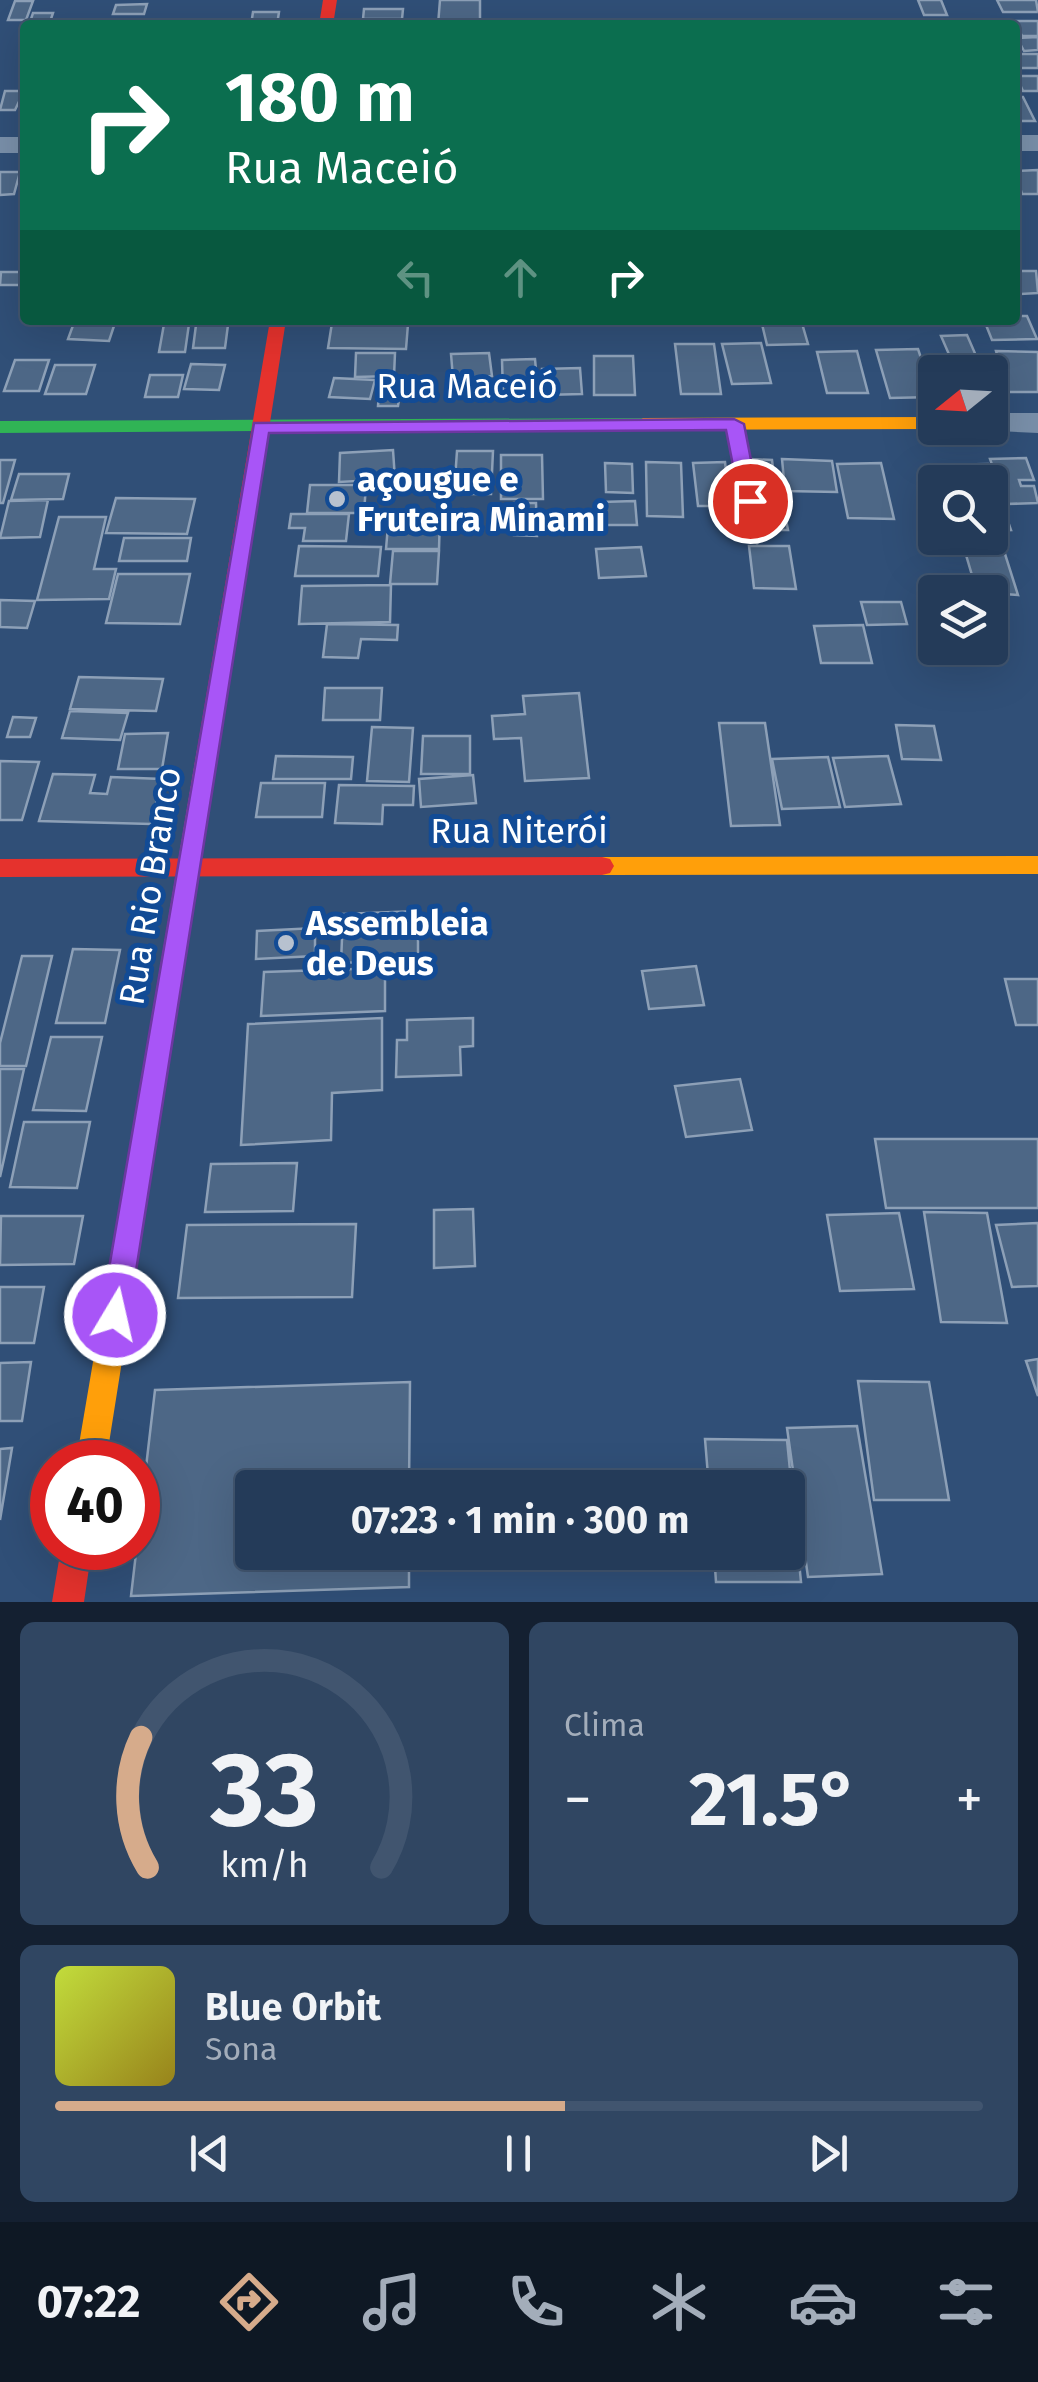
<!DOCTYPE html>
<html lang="pt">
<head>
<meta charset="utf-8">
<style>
	:root { --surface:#243b59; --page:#304662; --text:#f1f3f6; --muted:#a3adba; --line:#41556f; --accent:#d6ab8b }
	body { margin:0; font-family:"Fira Sans",sans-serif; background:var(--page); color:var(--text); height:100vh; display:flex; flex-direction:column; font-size:38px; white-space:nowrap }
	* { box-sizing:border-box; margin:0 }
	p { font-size:32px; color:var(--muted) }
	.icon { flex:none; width:55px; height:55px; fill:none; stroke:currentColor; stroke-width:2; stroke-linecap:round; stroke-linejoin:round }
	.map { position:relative; height:1602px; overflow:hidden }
	.sheet { display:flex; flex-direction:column; gap:20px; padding:20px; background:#142031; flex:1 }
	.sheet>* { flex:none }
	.hud { position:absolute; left:20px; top:20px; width:1000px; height:305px; border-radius:10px; box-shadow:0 10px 40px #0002,0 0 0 2px var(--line); background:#0b6e4f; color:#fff; overflow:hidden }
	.needle { width:65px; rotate:252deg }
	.controls { position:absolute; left:918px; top:355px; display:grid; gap:20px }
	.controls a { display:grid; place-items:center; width:90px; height:90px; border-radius:10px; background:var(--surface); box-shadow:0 10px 40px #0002,0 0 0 2px var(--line); font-size:50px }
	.speed { position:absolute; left:30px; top:1440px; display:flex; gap:20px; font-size:50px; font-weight:700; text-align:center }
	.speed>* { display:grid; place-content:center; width:130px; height:130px; border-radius:50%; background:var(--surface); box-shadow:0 10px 40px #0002,0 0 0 2px var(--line); line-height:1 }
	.speed .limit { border:15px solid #d22; background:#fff; color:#111 }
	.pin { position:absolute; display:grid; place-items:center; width:85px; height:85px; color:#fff; margin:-42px; border:5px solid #fff; border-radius:50%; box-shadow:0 2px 10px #0007 }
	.me { position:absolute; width:110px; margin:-55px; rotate:9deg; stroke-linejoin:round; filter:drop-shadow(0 0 8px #0008) }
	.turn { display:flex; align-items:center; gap:35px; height:210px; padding:0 40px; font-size:45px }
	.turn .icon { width:130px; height:130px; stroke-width:2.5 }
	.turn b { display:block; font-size:70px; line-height:85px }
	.lanes { display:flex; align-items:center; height:95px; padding:0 40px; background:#0003; justify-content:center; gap:50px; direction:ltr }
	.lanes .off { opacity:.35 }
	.big { font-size:75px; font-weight:700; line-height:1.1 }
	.sheet .widget { flex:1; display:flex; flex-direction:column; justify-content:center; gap:15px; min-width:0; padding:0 35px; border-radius:15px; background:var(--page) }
	.sheet .dial { align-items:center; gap:0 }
	.dial svg { height:260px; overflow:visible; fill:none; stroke:var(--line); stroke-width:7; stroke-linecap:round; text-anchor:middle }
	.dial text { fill:var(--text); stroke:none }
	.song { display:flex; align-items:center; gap:30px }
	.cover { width:120px; height:120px; border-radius:15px; background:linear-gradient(135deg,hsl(70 70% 55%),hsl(50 70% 35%)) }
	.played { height:10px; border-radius:5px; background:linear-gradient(90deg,var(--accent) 55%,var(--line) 55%) }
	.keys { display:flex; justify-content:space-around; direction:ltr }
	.heat { display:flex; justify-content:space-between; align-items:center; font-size:55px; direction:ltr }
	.sheet .tiles { flex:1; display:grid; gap:20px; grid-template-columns:1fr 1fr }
	.widget:last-child { grid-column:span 2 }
	.trip { position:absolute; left:235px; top:1470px; width:570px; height:100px; border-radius:10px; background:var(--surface); box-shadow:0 10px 40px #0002,0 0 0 2px var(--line); font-weight:700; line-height:100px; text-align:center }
	.tab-bar { display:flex; height:160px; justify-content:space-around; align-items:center; background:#0e1824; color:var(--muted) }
	.tab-bar .icon { width:70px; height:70px }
	.tab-bar .selected { color:var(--accent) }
	.tab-bar b { font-size:45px; color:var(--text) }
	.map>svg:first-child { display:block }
	.building { fill:#4d6786; stroke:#8da0b7; stroke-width:2.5 }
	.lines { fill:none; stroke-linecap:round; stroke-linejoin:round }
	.lane { fill:#798fa9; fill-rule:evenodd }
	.street { fill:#798fa9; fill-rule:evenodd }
	.fast { fill:#30b455; fill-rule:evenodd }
	.slow { fill:#ff9f0a; fill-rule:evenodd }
	.jam { fill:#e5322d; fill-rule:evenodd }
	.route { fill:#a855f7; stroke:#6d37a1; stroke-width:2.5 }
	.poi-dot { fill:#b7c1cf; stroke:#124b95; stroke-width:4 }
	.labels { text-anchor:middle; stroke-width:10; stroke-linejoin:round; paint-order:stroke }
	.street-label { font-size:35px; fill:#fff; stroke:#124b95 }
	.poi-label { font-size:35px; font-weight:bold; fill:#fff; stroke:#124b95; text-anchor:start }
</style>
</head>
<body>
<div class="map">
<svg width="1038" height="1602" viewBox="0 0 1038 1602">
	<rect width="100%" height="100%" fill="#304f77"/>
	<path class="building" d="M440,0h40v25h-42z
		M918,0h23l6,15h-23z
		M997,0h39l2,12h-35z
		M15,1h18l-7,19h-18z
		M147,4l-3,10h-31l3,-9z
		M364,9h39l-1,10h-39z
		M253,12h26l-2,13h-26z
		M33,13h20l-4,12h-20z
		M1015,21h23v15h-16z
		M1038,37v13l-14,1 -7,-13z
		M1015,54h23v14h-23z
		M1016,76h22v15h-15z
		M5,91h19l-9,19h-15z
		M1015,97h8l12,24h-20z
		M1038,170v24h-16l-7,-23z
		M0,172h20l-6,22 -14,1z
		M1015,271h21l2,22 -17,1z
		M1,272h24v13h-25z
		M1015,316h12l10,23 -45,1 -8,-20h31z
		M75,320h41l-7,21 -41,-2z
		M761,320h40l7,24 -41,1z
		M332,323l76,1 -2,25 -78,-1z
		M164,324h25l-4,28h-26z
		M196,325h32l-3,23h-32z
		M967,335l10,23 -26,1 -10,-23z
		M761,343l10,40 -39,1 -10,-40z
		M675,344h39l7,50h-40z
		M918,349l16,48 -44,1 -14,-48z
		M857,351l11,42h-41l-10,-41z
		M996,351l42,1v40h-30z
		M356,353h39l-1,23 -39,1z
		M489,353l3,23 -39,2 -2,-24z
		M594,356h39l2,39h-41z
		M535,359l3,33 -35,1 -1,-33z
		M15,360h34l-10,31h-35z
		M191,364l34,1 -6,25 -35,-1z
		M55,365h40l-9,29h-41z
		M580,368l2,26 -39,1 -1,-26z
		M150,375h33l-5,22h-33z
		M334,378l41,2 -5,19 -41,-2z
		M380,379h32l-1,14h-11l-2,13h-20z
		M393,450l2,29 -56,3 1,-29z
		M457,451h36l-2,43h-37z
		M501,455h41l1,44h-42z
		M1026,458l8,22h-15l2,6h13l4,17 -32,1 -16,-45z
		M750,459l22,1 3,25h-22z
		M782,459l50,2 5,31 -52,-1z
		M0,460h15l-12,43h-3z
		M646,462l35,1 2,54 -36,-1z
		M725,462l5,44h-32l-5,-43z
		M605,463l27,1 1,29 -27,-1z
		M881,463l13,56 -46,-1 -11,-54z
		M988,464l23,66 -21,1v-49h-47l-6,-17z
		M19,474h50l-6,25 -52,1z
		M310,485h56l-2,28h-57z
		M116,498l79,1 -8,35 -81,-1z
		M48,500l-8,37 -40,1 9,-37z
		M635,501l2,24h-34l-2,-23z
		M514,503h22l1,33 -23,-1z
		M754,505h29l5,25h-30z
		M291,514h58l-3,27h-43l2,-13h-16z
		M389,514l51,1 -1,34h-53z
		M59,517h47l-12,52h22l-7,30 -72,1z
		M990,535h9l19,60 -41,-3 -16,-54z
		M124,538h67l-4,23h-68z
		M299,546l82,1 -3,29h-83z
		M749,546h40l7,43 -42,-1z
		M641,547l5,29 -47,2 -3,-29z
		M393,551h46l-2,33h-47z
		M118,574h72l-10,50 -74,-1z
		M391,585l-1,37 -91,2 3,-38z
		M0,600l35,1 -8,27 -27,-1z
		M861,602h40l6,22 -40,1z
		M327,624l71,1 -1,15 -36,-1 -3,19 -35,-1z
		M863,625l9,38h-51l-7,-37z
		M79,677l84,2 -7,32 -86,-2z
		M325,688h57l-2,32h-57z
		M579,693l10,85 -64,3 -4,-43 -27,1 -2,-23 33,-2 -2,-18z
		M70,711l58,2 -8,27 -58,-2z
		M13,717l23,1 -6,19h-23z
		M719,723h46l15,102 -49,1z
		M896,725l38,1 7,34 -39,-1z
		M372,727l41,1 -4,54 -42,-1z
		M168,733l-6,36h-44l7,-35z
		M423,736h47v38h-49z
		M276,756l77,1 -2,22h-78z
		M888,756l13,48 -56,3 -12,-49z
		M828,757l12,50 -58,2 -10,-50z
		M0,761l39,1 -17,58h-22z
		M53,774l42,1 -5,18 17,1 4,-17 51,2 -11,45 -112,-3z
		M473,775l3,28 -55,4 -2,-28z
		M261,783h64l-3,34h-66z
		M339,785l75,1 -1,19h-30l-1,19 -47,-1z
		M418,911v49l-77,3 2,-49z
		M315,928v28l-59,3 1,-28z
		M73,949l47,1 -15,73h-49z
		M22,956h30l-26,110h-26v-23z
		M696,966l8,39 -55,4 -7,-38z
		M385,968v43l-124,5 3,-44z
		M1005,979h33v46h-22z
		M382,1018v72l-50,3 -1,47 -90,5 7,-121z
		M473,1018v28l-13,1 1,28 -65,2 1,-37h10v-20z
		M51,1037h51l-16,74 -53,-1z
		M0,1069h24l-24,108z
		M740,1079l12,51 -66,7 -11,-51z
		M24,1122h66l-13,66 -67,-1z
		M875,1139h163v69h-152z
		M297,1163l-4,48 -88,1 6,-48z
		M473,1209l2,57 -41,2v-58z
		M924,1212l63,1 20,110 -66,-1z
		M899,1213l15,76 -74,2 -13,-76z
		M1,1216h82l-9,48 -74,1z
		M1038,1223v63l-26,1 -16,-62z
		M356,1224l-4,73 -174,1 9,-73z
		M0,1287h44l-10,56h-34z
		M1038,1359v37l-12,-35z
		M31,1362l-9,59h-22v-58z
		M858,1381l71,1 20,118h-75z
		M410,1382l-1,106h-157v64h157v35l-278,9 24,-206z
		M857,1426l25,148 -74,3 -21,-149z
		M705,1439l82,1 14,142h-85l-2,-30h74v-64h-79z
		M12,1448l-12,72v-71z
		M703,1473l2,15h-61v-14z"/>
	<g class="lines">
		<path class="lane" d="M735,420l8,5 23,114 -9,6 -9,-6 -21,-114z"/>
		<path class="street" d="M1015,135h23v16h-23z
			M0,137h25v16h-25z
			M990,413h48v20l-59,-3 -2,-2h13z"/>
		<path class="fast" d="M643,418l9,6 -3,4 -649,5v-12z"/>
		<path class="slow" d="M935,417v11h4l-4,1 -292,1 -9,-6 9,-6z
			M208,742l11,8 -113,712h-30l121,-712z
			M1038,856v18l-436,1 -8,-2 -4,-7 4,-7 8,-2z"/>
		<path class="jam" d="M323,0h14l-4,25h-14z
			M270,320h16l-67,430 -11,8 -11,-8z
			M602,857l8,2 4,7 -4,7 -8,2 -602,2v-18z
			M61,1548h31l-8,54h-32z"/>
	</g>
	<path class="route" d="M734,419l10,5 15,77 -9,6 -10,-6 -14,-71 -457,3 -140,882 -4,10 -10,4 -10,-4 -4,-10 153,-892z"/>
	<g class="poi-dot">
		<circle cx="337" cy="499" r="10"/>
		<circle cx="286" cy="943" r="10"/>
	</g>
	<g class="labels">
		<g class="street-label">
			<text x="467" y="398">Rua Maceió</text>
			<text x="519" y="843">Rua Niterói</text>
			<text transform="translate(150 886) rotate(-81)" y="12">Rua Rio Branco</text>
		</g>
		<g class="poi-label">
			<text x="357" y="491">açougue e<tspan x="357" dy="40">Fruteira Minami</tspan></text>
			<text x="306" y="935">Assembleia<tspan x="306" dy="40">de Deus</tspan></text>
		</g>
	</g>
</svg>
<div class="controls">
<a><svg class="needle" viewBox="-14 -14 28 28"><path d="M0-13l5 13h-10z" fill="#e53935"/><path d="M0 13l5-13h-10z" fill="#a3adba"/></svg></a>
<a><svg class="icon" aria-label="search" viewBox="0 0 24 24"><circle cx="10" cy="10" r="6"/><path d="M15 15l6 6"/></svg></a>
<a><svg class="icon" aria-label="layers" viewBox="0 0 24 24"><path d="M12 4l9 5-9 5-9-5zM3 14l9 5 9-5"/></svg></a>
</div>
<div class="speed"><div class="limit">40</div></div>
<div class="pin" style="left:750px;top:501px;background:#d93025"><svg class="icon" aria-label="arrive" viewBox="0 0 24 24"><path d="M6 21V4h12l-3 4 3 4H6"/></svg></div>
<svg class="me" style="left:115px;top:1315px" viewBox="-20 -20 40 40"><circle r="17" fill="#a855f7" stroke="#fff" stroke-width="3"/><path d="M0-11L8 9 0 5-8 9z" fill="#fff"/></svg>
<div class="trip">07:23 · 1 min · 300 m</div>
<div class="hud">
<div class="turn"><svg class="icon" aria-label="right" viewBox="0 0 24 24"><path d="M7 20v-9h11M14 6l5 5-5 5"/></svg><div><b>180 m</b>Rua Maceió</div></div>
<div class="lanes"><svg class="icon off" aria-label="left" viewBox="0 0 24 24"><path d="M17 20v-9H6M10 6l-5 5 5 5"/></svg><svg class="icon off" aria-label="ahead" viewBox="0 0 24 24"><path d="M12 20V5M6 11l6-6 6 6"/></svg><svg class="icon" aria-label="right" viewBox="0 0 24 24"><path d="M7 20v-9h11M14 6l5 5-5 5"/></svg></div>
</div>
</div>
<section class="sheet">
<div class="tiles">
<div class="widget dial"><svg viewBox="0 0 100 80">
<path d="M14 69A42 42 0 1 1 86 69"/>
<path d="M14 69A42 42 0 0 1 12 29" stroke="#d6ab8b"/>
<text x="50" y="56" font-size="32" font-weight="700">33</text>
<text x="50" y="72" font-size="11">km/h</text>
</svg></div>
<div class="widget"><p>Clima</p>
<div class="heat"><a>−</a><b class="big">21.5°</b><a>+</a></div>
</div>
<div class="widget">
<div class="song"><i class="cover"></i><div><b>Blue Orbit</b><p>Sona</p></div></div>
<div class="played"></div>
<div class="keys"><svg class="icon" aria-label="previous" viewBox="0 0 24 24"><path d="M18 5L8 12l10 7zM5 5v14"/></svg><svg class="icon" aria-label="pause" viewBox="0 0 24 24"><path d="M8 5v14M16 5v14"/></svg><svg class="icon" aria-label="next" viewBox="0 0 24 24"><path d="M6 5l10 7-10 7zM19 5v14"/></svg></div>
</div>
</div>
</section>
<nav class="tab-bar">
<b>07:22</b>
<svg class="icon selected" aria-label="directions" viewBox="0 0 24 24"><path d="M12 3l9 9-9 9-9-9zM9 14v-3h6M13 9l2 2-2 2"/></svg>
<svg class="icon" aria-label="music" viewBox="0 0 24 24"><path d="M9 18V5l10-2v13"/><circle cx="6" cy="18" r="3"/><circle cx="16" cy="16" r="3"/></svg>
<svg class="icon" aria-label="phone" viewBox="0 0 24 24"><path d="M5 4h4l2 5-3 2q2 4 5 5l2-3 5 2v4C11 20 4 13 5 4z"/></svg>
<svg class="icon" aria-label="climate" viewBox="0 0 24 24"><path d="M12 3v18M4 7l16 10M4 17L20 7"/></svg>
<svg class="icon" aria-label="car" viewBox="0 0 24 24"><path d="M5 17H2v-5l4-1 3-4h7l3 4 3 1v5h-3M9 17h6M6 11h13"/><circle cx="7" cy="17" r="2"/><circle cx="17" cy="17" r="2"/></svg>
<svg class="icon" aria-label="filters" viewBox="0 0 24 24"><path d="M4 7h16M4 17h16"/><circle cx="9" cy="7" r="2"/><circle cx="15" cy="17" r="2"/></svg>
</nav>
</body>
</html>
